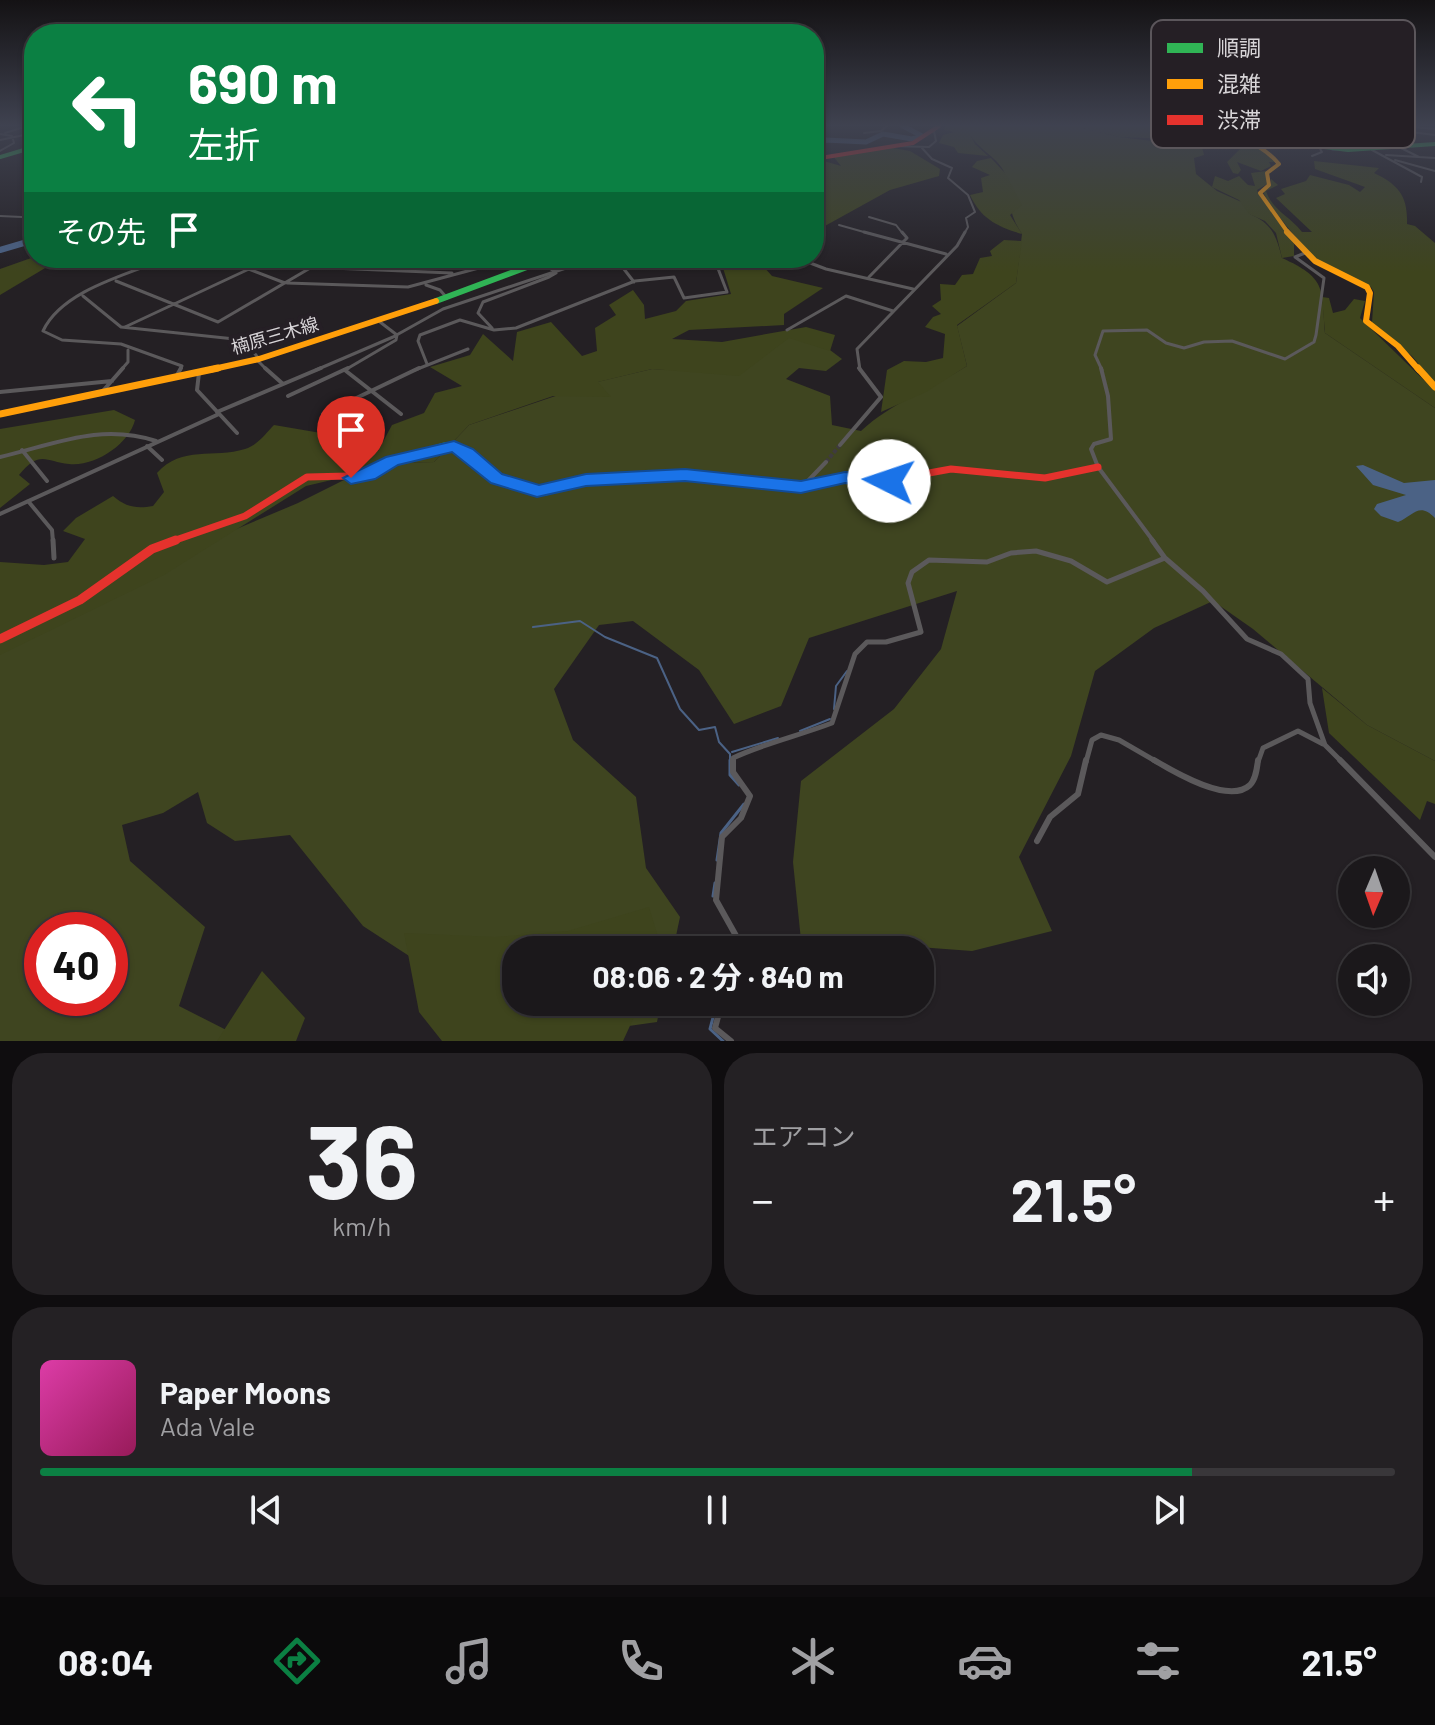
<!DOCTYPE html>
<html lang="ja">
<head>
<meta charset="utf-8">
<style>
	:root { --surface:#1b181b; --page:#242124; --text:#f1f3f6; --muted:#a0a0a3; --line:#39373a; --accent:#0b8043 }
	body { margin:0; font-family:Barlow,"Noto Sans JP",sans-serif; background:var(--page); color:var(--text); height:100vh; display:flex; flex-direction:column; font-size:30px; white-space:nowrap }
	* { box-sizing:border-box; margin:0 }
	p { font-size:26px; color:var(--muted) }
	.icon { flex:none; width:44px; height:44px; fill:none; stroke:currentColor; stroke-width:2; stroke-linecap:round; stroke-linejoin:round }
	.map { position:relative; height:1041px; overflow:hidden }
	.sheet { display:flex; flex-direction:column; gap:12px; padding:12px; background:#0f0d0f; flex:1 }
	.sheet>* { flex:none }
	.guide { position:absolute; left:24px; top:24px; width:800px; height:244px; border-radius:32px; box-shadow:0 2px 6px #0004,0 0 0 2px var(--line); background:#0b8043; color:#fff; overflow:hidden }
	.needle { width:52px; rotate:182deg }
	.buttons { position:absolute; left:1338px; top:856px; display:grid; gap:16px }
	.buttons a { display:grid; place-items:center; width:72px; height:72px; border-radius:50%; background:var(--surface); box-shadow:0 2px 6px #0004,0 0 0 2px var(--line); font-size:40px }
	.speed { position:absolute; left:24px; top:912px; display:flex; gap:16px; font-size:40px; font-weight:700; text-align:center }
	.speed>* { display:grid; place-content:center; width:104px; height:104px; border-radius:50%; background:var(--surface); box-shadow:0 2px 6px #0004,0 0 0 2px var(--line); line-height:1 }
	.speed .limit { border:12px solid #d22; background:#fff; color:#111 }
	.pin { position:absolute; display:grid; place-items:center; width:68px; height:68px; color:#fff; margin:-82px -34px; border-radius:50% 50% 50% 0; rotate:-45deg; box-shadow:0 0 8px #0007 }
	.pin .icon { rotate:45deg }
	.me { position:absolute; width:88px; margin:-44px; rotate:274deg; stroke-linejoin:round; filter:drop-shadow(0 0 6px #0008) }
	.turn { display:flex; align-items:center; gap:28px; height:168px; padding:0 32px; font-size:36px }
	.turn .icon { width:104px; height:104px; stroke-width:2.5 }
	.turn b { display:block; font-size:56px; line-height:68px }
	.then { display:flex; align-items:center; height:76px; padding:0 32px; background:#0003; gap:16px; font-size:30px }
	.big { font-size:60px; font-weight:700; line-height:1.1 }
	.sheet .card { flex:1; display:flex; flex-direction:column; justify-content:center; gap:12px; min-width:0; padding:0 28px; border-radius:32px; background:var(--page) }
	.sheet .dial { align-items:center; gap:0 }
	.dial b { font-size:104px; line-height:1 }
	.song { display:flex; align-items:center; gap:24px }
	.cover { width:96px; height:96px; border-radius:12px; background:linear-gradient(135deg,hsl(320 70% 55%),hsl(330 70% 35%)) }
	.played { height:8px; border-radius:4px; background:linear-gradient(90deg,var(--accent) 85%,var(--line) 85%) }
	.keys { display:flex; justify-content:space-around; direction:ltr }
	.heat { display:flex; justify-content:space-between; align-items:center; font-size:44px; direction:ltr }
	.sheet .tiles { flex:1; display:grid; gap:12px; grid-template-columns:1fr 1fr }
	.card:last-child { grid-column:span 2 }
	.trip { position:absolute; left:502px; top:936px; width:432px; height:80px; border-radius:32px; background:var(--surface); box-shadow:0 2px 6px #0004,0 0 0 2px var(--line); font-weight:700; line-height:80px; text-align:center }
	.dock { display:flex; height:128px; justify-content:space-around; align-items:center; background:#0b0a0b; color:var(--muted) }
	.dock .icon { width:56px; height:56px }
	.dock .active { color:var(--accent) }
	.dock b { font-size:36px; color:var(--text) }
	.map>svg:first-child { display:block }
	.green { fill:#3f4520; fill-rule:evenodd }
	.forest { fill:#3e441d }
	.water { fill:#4b6285 }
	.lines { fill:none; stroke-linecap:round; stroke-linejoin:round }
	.stream-far1 { stroke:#4b6285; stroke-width:2 }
	.stream { stroke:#4b6285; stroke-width:3 }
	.river-far1 { stroke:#4b6285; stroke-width:5 }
	.river { stroke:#4b6285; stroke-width:6 }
	.street-tunnel { stroke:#3f3b3f; stroke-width:4; stroke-dasharray:4 2; stroke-linecap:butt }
	.street-far4 { stroke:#5b595b; stroke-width:2 }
	.street-far3 { stroke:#5b595b; stroke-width:3 }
	.street-far2 { stroke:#5b595b; stroke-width:4 }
	.street-far1 { stroke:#5b595b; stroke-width:5 }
	.street { stroke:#5b595b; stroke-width:6 }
	.fast-far2 { stroke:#30b455; stroke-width:4 }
	.fast-far1 { stroke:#30b455; stroke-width:6 }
	.fast { stroke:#30b455; stroke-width:7 }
	.slow-far2 { stroke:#ff9f0a; stroke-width:4 }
	.slow-far1 { stroke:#ff9f0a; stroke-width:6 }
	.slow { stroke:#ff9f0a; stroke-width:7 }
	.jam-far2 { stroke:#e5322d; stroke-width:4 }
	.jam-far1 { stroke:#e5322d; stroke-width:7 }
	.jam { stroke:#e5322d; stroke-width:9 }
	.route { fill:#1a73e8; stroke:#114b97; stroke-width:2 }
	.labels { text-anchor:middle; stroke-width:8; stroke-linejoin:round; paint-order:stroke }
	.far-street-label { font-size:18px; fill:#d8d5d8; stroke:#251f25 }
	.key { fill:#251f25; stroke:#5b565b; stroke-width:2 }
	.key-label { font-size:22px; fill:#d8d5d8 }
</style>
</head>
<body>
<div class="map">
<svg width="1435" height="1041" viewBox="0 0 1435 1041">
	<rect width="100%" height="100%" fill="#242024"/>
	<path class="green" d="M966,126h108l45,11 83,10 2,8 -10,3 2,16 21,17 29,13 4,10c22,10 26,21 32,44 44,20 40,29 43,75l110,75v353l-68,-36 -114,-96 -40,-28 -59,27 -59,43 -24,85 -52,101 33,74 -80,20 -67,-5 -31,4h-72l-9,-88 8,-81 93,-72 47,-60 16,-58 -148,47 -28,68 -47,18 -35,-54 -66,-49 -34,4 -45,64 19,51 63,57 10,71 34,49 -7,33h-157v52h145l-4,20 -120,17 -174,-113 -73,-91 -55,6 -28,-18 -9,-31 -35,21 -41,12 8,36 75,66 -26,79 69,35h-248v-406l52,-28 246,-104 80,-40 56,-1 35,-37 128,-43 55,-13 85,4 50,-38 27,3 28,21 -16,12 -27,-3 -13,11 44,17 2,29 29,6c30,-28 71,-43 106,-65l-10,-40 59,-43 6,-49c-18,-28 -8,-36 -17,-60 -7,-19 -33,-26 -39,-48zM42,930h68v68h-68z"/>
	<path class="forest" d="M945,126h21l9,18 13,12 -30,-3 -4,-6 -15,-4 4,-8 11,-3 -10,-2z
		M1074,126h85l42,10 -2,4 -80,-3z
		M887,147l23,4 30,18 -1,7 -49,14 -76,42v-68l10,-3 17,5 -8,-10z
		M1242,147l18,1 16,14h-7l2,4 -10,5 -24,-9 4,8 -3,4 -5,-1 -6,-11z
		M991,158l14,15 17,32 -12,10 12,19c-24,-7 -41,-15 -52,-39l13,-3 -2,-14 9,-3 -18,-8 5,-6z
		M1314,161l65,7 -5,5c26,12 34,25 33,51l8,2 20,17v141l-23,-28 -40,-33 2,-31 -3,-5c-15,-9 -33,-11 -46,-20 -14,-10 -57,-61 -62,-76l8,-6v-6l7,6 -12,6c7,20 24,25 36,41h10l-36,-34 9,-4 -4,-5 25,-8 4,-6 39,10 11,7 5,-5 -50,-18z
		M1266,171l1,13 -10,6 1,3 36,51v12l-12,2 -6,-25 -11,-12 -16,-7 -10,-14 -27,-13 3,-11 13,5 11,-5 9,9 7,1 -4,-13z
		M1004,240l18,1 -6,42 -59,42 10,41 -41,26 -45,20 6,-42 17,-9 22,1 17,-4 2,-24 -20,-7 8,-10 8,-3 -9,-8 9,-6 -1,-16 15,1 7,-10 11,-1 7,-16 12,-2 -2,-5z
		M34,257l28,1 -62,37v-26z
		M720,258h63l-20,8 9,10 51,12 -39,26v11l-95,5 -17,9 50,3 84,-15 29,8 -5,16 -41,-13 -50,38 -87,-7 -54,13 13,15 -58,-1 -84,29 -35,37 -56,1 -25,12 -47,11 -142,89 -164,80v-93l44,3 24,-3 17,-23 -22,-8 13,-13 37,-22c13,11 23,13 40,10l11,-14 -7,-19c25,-28 57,-14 88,-24 13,-4 20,-15 29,-24l82,14 22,12 14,-26 32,-12 11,-20 27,-7 -32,-19 40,-12 13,-21 30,27 4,-29 34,-10 31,34 15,-5 -2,-23 21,-13 -7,-10 24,-15 11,15 1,14 31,-8 10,-10 45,-7z
		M1322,297l7,1 4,15 12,-3 9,-11 11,2 -5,17 75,73v17l-110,-75z
		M114,410l21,10c-6,24 -40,47 -66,44 -23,-2 -29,-15 -50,11l11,9 -30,24v-79z
		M1322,688l45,37 68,36v43l-8,-3 -7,19 -91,-87z
		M649,907l13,43h-146v52h125l-18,39h-181l-23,-29 -15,-79 91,4 73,-6z
		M262,971l43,47 -9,23h-79z"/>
	<path class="water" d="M1363,465l41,18 31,-3v38c-16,-17 -22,-2 -37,4l-17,-6 -7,-7 3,-5 29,-9 -33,-10 -17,-19z"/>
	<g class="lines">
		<path class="stream-far1" d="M533,627l47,-6 25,16 52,21 23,51 19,21 16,-3 4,15 11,12v8
			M834,709l2,-23 11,-15
			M800,731l30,-12
			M732,752l46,-14"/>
		<path class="stream" d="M730,760v15l9,10
			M717,860l4,-27 23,-29
			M713,896l2,-13
			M717,1002l-7,27 13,12"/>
		<path class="river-far1" d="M1199,126h18
			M1232,126c28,10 51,17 81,10l20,12 28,-1 6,-8h18l-16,-8 41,2
			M814,156l11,-16 41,2 17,-8 29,5 10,-3 -19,-10"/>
		<path class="river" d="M0,250l34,-10"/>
		<path class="street-tunnel" d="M826,462l14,-17"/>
		<path class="street-far4" d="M1363,126l72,9
			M1403,126l32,3
			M5,133l22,-7
			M864,133l17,-2 6,-5
			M0,134l12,2 2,7 -14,8
			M0,140l34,-7
			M893,146l36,1 7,-6 -2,-10
			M922,148l10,11 20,9 -4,10 20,17 7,17 -9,6 2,9 -4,7
			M1401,148l18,9
			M1372,150l50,27 -1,5
			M1386,155l49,3
			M1312,156l10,-4 -3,-5
			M1395,160l40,11
			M0,216l22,1 12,10
			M869,217l27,8 7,9
			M839,225l32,9"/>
		<path class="street-far3" d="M864,232l82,22
			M168,258c-39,16 -106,32 -125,73l19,9 59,4 61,22 -2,4
			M220,258l65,25
			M309,258l22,10 121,5
			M534,258l20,13
			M625,258l-5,6 14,18
			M797,258l29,11 87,20
			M869,277l38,-39 -5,-6
			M116,281l102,41 99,-58
			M287,283l121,4 108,-29
			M426,285l14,5 7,8
			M83,296l38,31 123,13 15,19
			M380,322l17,13
			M125,327l124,-58
			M492,328l-14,-15 5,-11 66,-25 7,-4 -2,-2
			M787,330l59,-34 47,15
			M257,360l10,10
			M427,364l-9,-23 2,-6 40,-15 34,10 22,-2 119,-47 39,-4 10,21 43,-6 -13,-34
			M121,370l7,-8v-12
			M316,370l77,-33 50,-28 153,-51
			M345,370l51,-30 1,-5
			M415,370l53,-21
			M860,370l-3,-21 100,-103 8,-14
			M1102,370l-7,-15 8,-24 44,-1 19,13 18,5 20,-6 28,-1 53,18 29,-17 2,-7 8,-57 -29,-21 10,-4"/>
		<path class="street-far2" d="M265,368l18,16
			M1101,368l7,28 3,43 -17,5 -3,5 7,18 56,75
			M346,371l55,43
			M199,373l-2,17 40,43
			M176,377l5,-9
			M0,392l112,-11
			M102,392l21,-24
			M288,396l60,-28
			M217,412l104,-44
			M323,414l96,-46
			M840,445l41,-48 -22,-29
			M147,446l15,14
			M22,450l25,31
			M0,457c56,-13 100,-34 156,-16
			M803,486l23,-24
			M28,501l24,29 1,12
			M0,514l219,-100"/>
		<path class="street-far1" d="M53,540l1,18
			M1152,540l13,18 38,33 44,48 34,15 27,25 2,24 15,42 17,17
			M733,762v-4c32,-15 65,-22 99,-35l23,-69 12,-12h19l35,-10 -13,-49 4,-11 17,-12 58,2 24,-9 25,-2 35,10 36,21 58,-24
			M1086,762l6,-22 9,-5 18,5 38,22
			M1258,762l5,-14 35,-17 25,13"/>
		<path class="street" d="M733,760v12l17,24 -9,22 -19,19 -6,63 28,50
			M1154,760c20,12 75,45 96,25 6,-6 7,-17 8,-25
			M1340,760l95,97
			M1037,841l13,-24 28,-23 8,-34
			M722,1002l-7,26 16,13"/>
		<path class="fast-far2" d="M1246,137l102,13 87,-6
			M0,157l34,-10"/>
		<path class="fast-far1" d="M436,301l115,-43"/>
		<path class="fast" d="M348,476l21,-1 23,-14 52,-15 24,6 29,27 49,13 40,-12 33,-2 92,-3 90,12 44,-9 24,2"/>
		<path class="slow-far2" d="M1194,126c32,7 63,12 85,38l-12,9 2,12 -9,8 29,41"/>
		<path class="slow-far1" d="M1287,232l28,29 52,26 3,6 -4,28 32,25 21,24
			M209,370l50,-11 177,-58"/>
		<path class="slow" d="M1418,368l17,19
			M0,414l218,-46"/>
		<path class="jam-far2" d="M814,159l99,-16 26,-17"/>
		<path class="jam-far1" d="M869,480l16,1 66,-12 94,9 53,-11
			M170,542l75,-26 62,-39 41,-1"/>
		<path class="jam" d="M0,639l80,-39 72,-51 24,-9"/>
	</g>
	<linearGradient id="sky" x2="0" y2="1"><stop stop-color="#141214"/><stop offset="0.46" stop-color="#3f4250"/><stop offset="1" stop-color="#3f4250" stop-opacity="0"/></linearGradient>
	<rect width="1435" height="272" fill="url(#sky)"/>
	<path class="route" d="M454,441l19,8 29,25 37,11 47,-11 99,-5 116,12 44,-9 44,3 8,6 -8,6 -44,-4 -44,10 -116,-12 -99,5 -49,11 -46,-14 -39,-31 -54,13 -23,14 -24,5 -8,-6 43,-21z"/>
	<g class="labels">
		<g class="far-street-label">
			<text transform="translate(275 336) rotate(-16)" y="6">楠原三木線</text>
		</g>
	</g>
	<rect x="1151" y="20" width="264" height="128" rx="12" class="key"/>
	<rect x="1167" y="43" width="36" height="10" fill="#30b455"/>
	<rect x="1167" y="79" width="36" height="10" fill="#ff9f0a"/>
	<rect x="1167" y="115" width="36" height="10" fill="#e5322d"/>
	<g class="key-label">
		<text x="1217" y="56">順調</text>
		<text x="1217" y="92">混雑</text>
		<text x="1217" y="128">渋滞</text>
	</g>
</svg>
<div class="buttons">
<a><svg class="needle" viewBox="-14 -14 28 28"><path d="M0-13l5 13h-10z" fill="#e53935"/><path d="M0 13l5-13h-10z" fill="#a0a0a3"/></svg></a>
<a><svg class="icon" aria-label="sound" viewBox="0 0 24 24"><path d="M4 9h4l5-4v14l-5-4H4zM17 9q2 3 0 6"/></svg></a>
</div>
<div class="speed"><div class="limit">40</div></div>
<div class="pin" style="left:351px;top:478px;background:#d93025"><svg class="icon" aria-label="arrive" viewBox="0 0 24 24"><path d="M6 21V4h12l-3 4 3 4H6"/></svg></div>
<svg class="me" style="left:889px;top:481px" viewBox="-20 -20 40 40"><circle r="19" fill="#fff"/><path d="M0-13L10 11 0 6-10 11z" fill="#1a73e8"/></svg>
<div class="trip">08:06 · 2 分 · 840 m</div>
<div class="guide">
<div class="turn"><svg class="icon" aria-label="left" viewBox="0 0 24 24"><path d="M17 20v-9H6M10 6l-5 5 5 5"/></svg><div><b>690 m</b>左折</div></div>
<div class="then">その先<svg class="icon" aria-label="arrive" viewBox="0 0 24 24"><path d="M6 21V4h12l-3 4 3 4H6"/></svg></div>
</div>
</div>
<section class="sheet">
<div class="tiles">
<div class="card dial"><b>36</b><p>km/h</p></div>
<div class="card"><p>エアコン</p>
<div class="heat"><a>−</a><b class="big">21.5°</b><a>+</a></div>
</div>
<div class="card">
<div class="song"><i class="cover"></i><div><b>Paper Moons</b><p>Ada Vale</p></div></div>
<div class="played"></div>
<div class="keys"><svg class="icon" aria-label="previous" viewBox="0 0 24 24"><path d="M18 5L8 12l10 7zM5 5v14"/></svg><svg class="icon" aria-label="pause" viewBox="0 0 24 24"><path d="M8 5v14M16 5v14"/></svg><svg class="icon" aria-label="next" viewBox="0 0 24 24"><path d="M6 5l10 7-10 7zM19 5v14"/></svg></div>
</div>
</div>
</section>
<nav class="dock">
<b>08:04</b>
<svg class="icon active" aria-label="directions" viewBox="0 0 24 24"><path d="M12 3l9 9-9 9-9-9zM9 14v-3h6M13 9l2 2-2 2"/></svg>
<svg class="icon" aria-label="music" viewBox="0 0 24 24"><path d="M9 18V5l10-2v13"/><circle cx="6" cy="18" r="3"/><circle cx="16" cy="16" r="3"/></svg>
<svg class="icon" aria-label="phone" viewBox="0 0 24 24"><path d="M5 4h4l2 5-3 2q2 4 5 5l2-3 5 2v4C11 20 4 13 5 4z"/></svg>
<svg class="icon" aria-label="climate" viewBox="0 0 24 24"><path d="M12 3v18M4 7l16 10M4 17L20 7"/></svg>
<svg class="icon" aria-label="car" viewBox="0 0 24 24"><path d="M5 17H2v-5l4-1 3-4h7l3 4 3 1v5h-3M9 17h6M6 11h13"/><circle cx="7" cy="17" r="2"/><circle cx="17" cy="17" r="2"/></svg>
<svg class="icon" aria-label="filters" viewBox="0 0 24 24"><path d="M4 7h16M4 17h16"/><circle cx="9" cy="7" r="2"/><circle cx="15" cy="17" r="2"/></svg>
<b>21.5°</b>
</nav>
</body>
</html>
